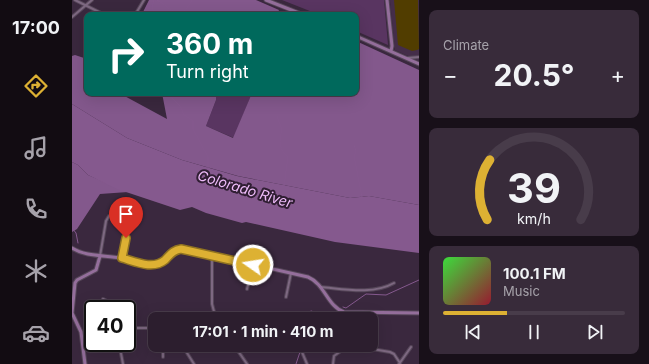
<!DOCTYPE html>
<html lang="en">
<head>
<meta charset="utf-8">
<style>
	:root { --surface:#2c1e2e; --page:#382b3a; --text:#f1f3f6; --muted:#a6a2aa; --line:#483c4a; --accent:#ddb133 }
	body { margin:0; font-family:Inter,sans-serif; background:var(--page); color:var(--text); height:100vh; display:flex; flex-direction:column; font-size:15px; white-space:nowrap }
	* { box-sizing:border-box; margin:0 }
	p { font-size:13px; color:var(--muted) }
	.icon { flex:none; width:22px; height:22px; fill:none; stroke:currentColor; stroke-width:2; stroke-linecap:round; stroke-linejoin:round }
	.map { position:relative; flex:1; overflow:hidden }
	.panel { display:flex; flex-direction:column; gap:10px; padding:10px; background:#181019; width:230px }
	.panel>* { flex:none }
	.guide { position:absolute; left:12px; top:12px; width:275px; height:84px; border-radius:8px; box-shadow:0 4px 16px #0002,0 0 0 1px var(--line); background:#00695c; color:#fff; overflow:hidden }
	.speed { position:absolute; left:12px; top:300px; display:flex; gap:8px; font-size:20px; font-weight:700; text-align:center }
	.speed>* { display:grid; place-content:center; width:52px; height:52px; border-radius:50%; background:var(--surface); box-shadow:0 4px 16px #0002,0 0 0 1px var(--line); line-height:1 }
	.speed .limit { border:2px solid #111; border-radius:6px; background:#fff; color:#111 }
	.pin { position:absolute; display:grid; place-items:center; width:34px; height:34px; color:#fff; margin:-41px -17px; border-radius:50% 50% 50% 0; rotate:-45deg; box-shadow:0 0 4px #0007 }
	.pin .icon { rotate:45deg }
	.me { position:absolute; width:44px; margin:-22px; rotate:283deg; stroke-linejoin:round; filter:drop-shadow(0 0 3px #0008) }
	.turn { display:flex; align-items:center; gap:14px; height:84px; padding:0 16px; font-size:18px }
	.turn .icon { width:52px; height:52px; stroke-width:2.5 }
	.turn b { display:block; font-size:28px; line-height:34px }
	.big { font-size:30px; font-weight:700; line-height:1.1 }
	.panel .tile { flex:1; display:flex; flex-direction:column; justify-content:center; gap:6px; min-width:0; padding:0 14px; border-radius:8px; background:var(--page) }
	.panel .dial { align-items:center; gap:0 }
	.dial svg { height:104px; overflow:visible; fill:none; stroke:var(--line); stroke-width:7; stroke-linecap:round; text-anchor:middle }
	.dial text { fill:var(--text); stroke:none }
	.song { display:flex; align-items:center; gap:12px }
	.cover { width:48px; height:48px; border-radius:6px; background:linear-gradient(135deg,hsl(120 70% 55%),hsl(350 70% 35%)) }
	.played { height:4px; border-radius:2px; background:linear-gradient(90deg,var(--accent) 35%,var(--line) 35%) }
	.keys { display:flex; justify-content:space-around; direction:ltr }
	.heat { display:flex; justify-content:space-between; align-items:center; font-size:22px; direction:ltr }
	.trip { position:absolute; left:76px; top:312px; width:230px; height:40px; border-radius:8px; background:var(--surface); box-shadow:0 4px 16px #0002,0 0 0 1px var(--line); font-weight:700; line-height:40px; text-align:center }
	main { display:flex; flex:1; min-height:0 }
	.dock { display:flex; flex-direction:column; width:72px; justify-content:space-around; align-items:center; background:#120c12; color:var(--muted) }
	.dock .icon { width:28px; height:28px }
	.dock .on { color:var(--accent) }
	.dock b { font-size:18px; color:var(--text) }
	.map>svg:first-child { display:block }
	.built { fill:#442d49 }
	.green { fill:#593561 }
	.forest { fill:#83588c }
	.water { fill:#85598e }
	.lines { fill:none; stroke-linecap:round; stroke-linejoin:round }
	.stream { stroke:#85598e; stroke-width:1 }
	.building { fill:#513d00 }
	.street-casing { stroke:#554658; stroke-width:4 }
	.secondary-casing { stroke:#554658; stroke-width:5 }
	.street { stroke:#7d6881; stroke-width:2 }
	.secondary { stroke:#946e9b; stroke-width:3 }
	.route-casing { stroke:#907321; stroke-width:10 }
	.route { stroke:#ddb133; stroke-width:7 }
	.labels { text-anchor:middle; stroke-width:4; stroke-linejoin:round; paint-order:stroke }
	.water-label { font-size:14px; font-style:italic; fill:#efbcfa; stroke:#301e33 }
</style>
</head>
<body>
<main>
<nav class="dock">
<b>17:00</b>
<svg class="icon on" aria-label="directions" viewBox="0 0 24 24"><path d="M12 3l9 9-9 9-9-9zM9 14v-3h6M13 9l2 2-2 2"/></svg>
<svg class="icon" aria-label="music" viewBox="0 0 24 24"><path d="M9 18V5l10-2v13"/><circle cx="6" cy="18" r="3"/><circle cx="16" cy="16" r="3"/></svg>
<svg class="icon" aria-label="phone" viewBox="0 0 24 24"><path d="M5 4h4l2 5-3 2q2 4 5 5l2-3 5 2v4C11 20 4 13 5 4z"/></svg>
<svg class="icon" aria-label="climate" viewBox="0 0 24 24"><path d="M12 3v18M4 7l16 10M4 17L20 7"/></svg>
<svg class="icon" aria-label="car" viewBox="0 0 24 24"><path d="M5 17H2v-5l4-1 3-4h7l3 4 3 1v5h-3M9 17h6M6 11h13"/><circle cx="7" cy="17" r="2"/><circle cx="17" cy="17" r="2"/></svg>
</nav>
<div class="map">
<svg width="347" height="364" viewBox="0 0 347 364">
	<rect width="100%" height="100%" fill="#3a283e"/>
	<path class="built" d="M318,0h29v61l-24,-11z"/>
	<path class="green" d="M210,0h102l4,45 -32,-14v-16h-36z
		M144,93h36l-18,45 -28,-12 10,-26z"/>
	<path class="forest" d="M77,0h107l23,10 -2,5h-133l-1,-3z
		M284,41l63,29v135l-50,-9 -19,2 -112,-22 -56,-16 -55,-22 -55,-34v-48l3,-1 12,4v34h32l48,26 -5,-26h54v7l-10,26 27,12 19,-45h104z
		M0,162l6,3 10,10 40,17 -28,2 -23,35 -5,3z"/>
	<path class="water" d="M0,104l55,34 55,22 55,16 113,22 19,-2 50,9v48l-84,-11 -89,-20 -4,1 -36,-10 -14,-6 -12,3 -63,-21 -29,-14 -10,-10 -6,-3z"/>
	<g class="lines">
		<path class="stream" d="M82,0l-2,7 3,8
			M85,0c16,9 22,24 35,0
			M98,93l2,5 8,8 4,9 9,6v8l15,28v11
			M205,116l5,14c-3,10 -3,21 6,27l-4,29
			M282,145l2,6 -2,5 8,41
			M0,208v2
			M0,228l4,5 2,10
			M271,307l3,1 20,-14 20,1 33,-15
			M212,314l5,-1 3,2 20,-4 9,8
			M259,319l5,-6
			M231,348l4,-3
			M224,364l4,-12"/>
	</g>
	<path class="building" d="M322,0h24l1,49 -2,1 -5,1 -14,-6z"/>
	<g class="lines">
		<defs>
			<path id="street" d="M3,0l30,15
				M63,15l9,-15
				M0,17l20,-17
				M336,58l11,-1
				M28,256l6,-35 3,-5c9,-2 15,-1 20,7l-7,35
				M140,256v48l4,15
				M249,287c23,2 52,8 73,-4
				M175,289l6,-24
				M214,297l5,-24
				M31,299l6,3 4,7
				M55,330l9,-2h19
				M47,343l4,21
				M110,345l12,19
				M162,345l13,19
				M227,345l8,19
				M91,357v-5l6,-7
				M261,364l1,-8 15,-11 41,7 4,2 6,9
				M327,364l12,-17"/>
			<path id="secondary" d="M194,0l38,15
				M315,0l5,46 -1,5
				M284,36l63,28
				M0,248c14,9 33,7 49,10 12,1 24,10 37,6 10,-3 13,-16 26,-15l124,28c17,7 19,29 36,35l75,1
				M13,364l-4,-32 -9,-19 3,-30 2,-3 19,-10 4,-14"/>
		</defs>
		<use href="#street" class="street-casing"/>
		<use href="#secondary" class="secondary-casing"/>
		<use href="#street" class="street"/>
		<use href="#secondary" class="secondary"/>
	</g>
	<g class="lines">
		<defs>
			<path id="route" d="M54,238l-4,20c14,4 31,12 43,2 5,-5 8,-10 16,-11l72,16"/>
		</defs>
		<use href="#route" class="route-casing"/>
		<use href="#route" class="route"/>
	</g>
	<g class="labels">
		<g class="water-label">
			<text transform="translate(173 189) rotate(17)" y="5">Colorado River</text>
		</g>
	</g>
</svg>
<div class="speed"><div class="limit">40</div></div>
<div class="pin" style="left:54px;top:238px;background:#d93025"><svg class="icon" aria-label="arrive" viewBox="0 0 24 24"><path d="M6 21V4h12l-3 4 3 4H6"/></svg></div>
<svg class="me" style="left:181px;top:265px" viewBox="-20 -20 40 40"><circle r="17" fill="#ddb133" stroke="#fff" stroke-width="3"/><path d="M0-11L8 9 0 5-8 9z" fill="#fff"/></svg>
<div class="trip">17:01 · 1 min · 410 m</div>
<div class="guide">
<div class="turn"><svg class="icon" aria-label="right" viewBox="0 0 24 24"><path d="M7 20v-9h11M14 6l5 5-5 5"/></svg><div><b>360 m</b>Turn right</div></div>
</div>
</div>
<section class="panel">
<div class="tile"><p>Climate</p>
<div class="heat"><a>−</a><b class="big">20.5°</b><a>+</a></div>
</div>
<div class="tile dial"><svg viewBox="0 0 100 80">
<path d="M14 69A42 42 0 1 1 86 69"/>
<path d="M14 69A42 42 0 0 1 16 23" stroke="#ddb133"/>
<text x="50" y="56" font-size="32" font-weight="700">39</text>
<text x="50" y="72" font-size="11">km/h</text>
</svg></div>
<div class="tile">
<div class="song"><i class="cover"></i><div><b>100.1 FM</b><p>Music</p></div></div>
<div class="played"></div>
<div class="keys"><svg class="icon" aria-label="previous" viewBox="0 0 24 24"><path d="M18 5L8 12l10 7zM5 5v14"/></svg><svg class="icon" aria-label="pause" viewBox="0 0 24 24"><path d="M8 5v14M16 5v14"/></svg><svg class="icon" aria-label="next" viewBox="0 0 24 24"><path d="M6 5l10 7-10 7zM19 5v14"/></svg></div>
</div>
</section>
</main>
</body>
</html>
